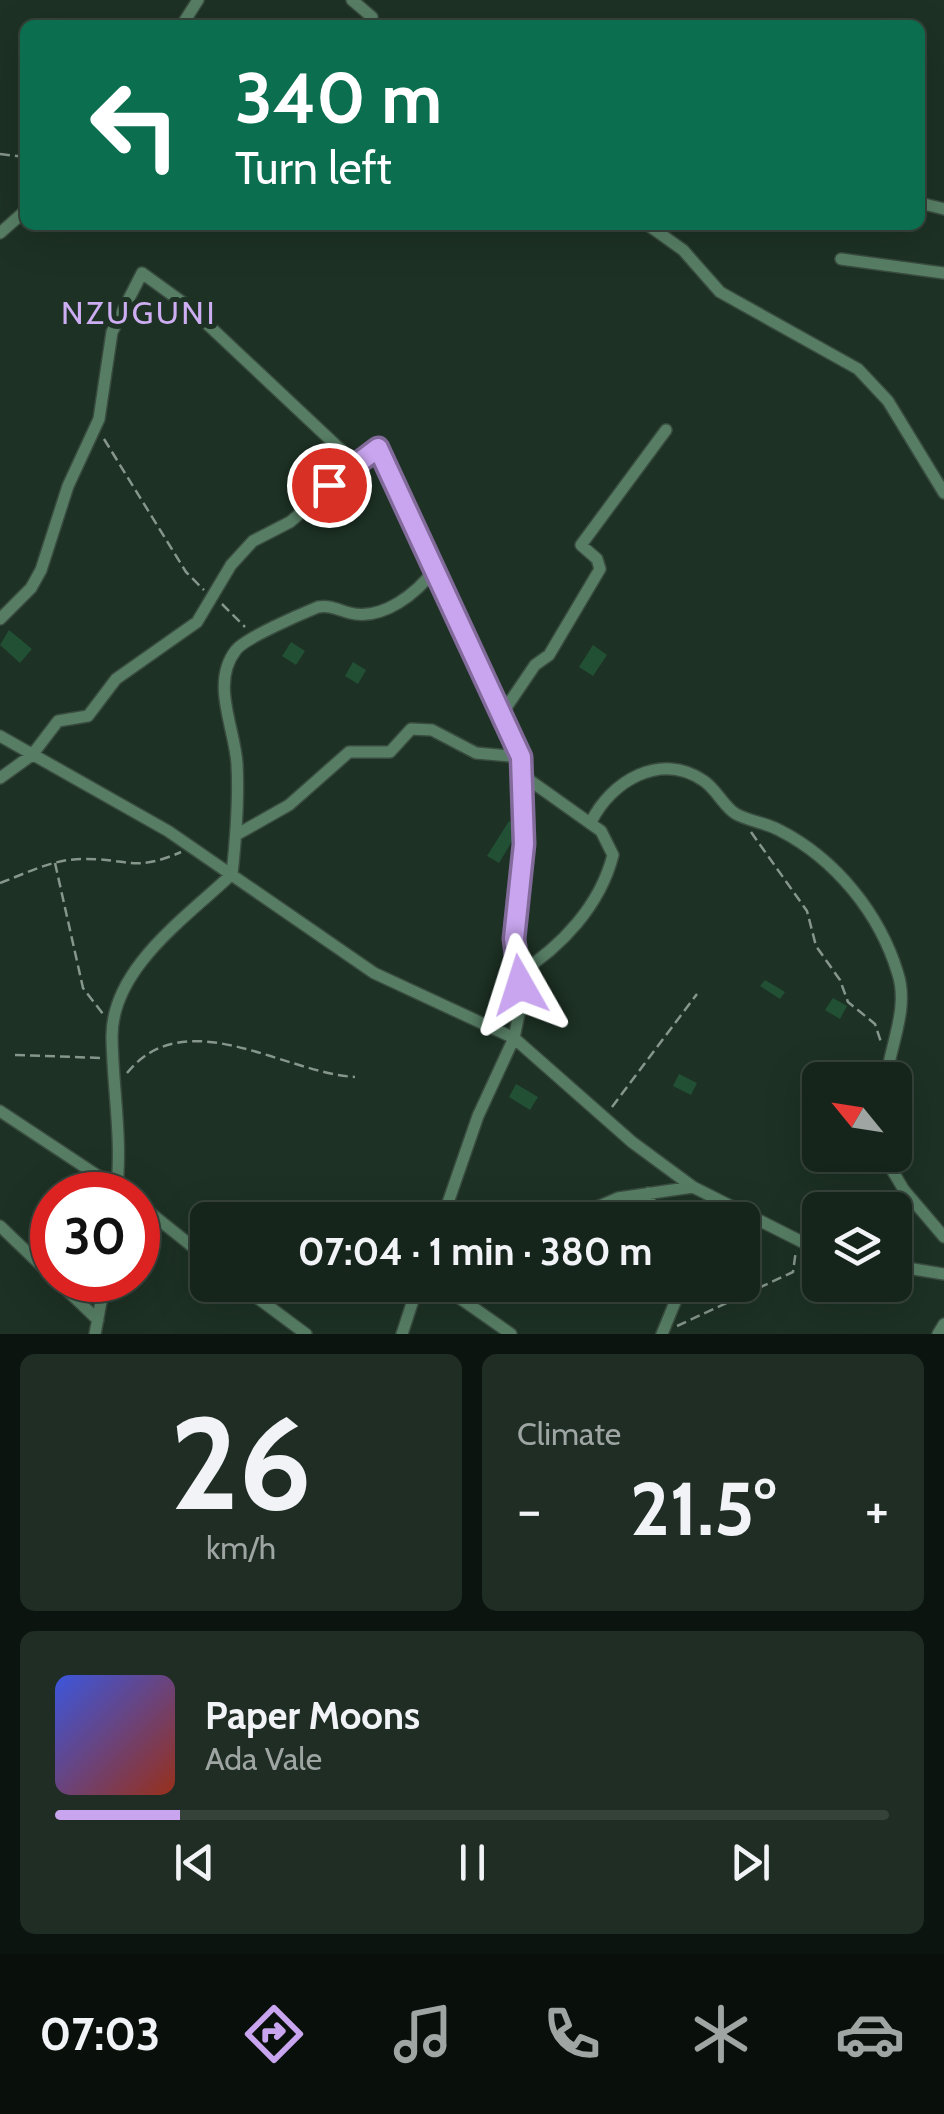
<!DOCTYPE html>
<html lang="en">
<head>
<meta charset="utf-8">
<style>
	:root { --surface:#16251b; --page:#1f2d24; --text:#f1f3f6; --muted:#9ea5a3; --line:#35423a; --accent:#c8a5ee }
	body { margin:0; font-family:Cabin,sans-serif; background:var(--page); color:var(--text); height:100vh; display:flex; flex-direction:column; font-size:38px; white-space:nowrap }
	* { box-sizing:border-box; margin:0 }
	p { font-size:32px; color:var(--muted) }
	.icon { flex:none; width:55px; height:55px; fill:none; stroke:currentColor; stroke-width:2; stroke-linecap:round; stroke-linejoin:round }
	.map { position:relative; height:1334px; overflow:hidden }
	.sheet { display:flex; flex-direction:column; gap:20px; padding:20px; background:#0c140f; flex:1 }
	.sheet>* { flex:none }
	.guide { position:absolute; left:20px; top:20px; width:905px; height:210px; border-radius:15px; box-shadow:0 10px 40px #0002,0 0 0 2px var(--line); background:#0b6e4f; color:#fff; overflow:hidden }
	.needle { width:65px; rotate:300deg }
	.buttons { position:absolute; left:802px; top:1062px; display:grid; gap:20px }
	.buttons a { display:grid; place-items:center; width:110px; height:110px; border-radius:15px; background:var(--surface); box-shadow:0 10px 40px #0002,0 0 0 2px var(--line); font-size:50px }
	.speed { position:absolute; left:30px; top:1172px; display:flex; gap:20px; font-size:50px; font-weight:700; text-align:center }
	.speed>* { display:grid; place-content:center; width:130px; height:130px; border-radius:50%; background:var(--surface); box-shadow:0 10px 40px #0002,0 0 0 2px var(--line); line-height:1 }
	.speed .limit { border:15px solid #d22; background:#fff; color:#111 }
	.pin { position:absolute; display:grid; place-items:center; width:85px; height:85px; color:#fff; margin:-42px; border:5px solid #fff; border-radius:50%; box-shadow:0 2px 10px #0007 }
	.me { position:absolute; width:110px; margin:-55px; rotate:354deg; stroke-linejoin:round; filter:drop-shadow(0 0 8px #0008) }
	.turn { display:flex; align-items:center; gap:35px; height:210px; padding:0 50px; font-size:45px }
	.turn .icon { width:130px; height:130px; stroke-width:2.5 }
	.turn b { display:block; font-size:70px; line-height:85px }
	.big { font-size:75px; font-weight:700; line-height:1.1 }
	.sheet .widget { flex:1; display:flex; flex-direction:column; justify-content:center; gap:15px; min-width:0; padding:0 35px; border-radius:15px; background:var(--page) }
	.sheet .dial { align-items:center; gap:0 }
	.dial b { font-size:130px; line-height:1 }
	.song { display:flex; align-items:center; gap:30px }
	.cover { width:120px; height:120px; border-radius:15px; background:linear-gradient(135deg,hsl(230 70% 55%),hsl(10 70% 35%)) }
	.played { height:10px; border-radius:5px; background:linear-gradient(90deg,var(--accent) 15%,var(--line) 15%) }
	.keys { display:flex; justify-content:space-around; direction:ltr }
	.heat { display:flex; justify-content:space-between; align-items:center; font-size:55px; direction:ltr }
	.sheet .tiles { flex:1; display:grid; gap:20px; grid-template-columns:1fr 1fr }
	.widget:last-child { grid-column:span 2 }
	.trip { position:absolute; left:190px; top:1202px; width:570px; height:100px; border-radius:15px; background:var(--surface); box-shadow:0 10px 40px #0002,0 0 0 2px var(--line); font-weight:700; line-height:100px; text-align:center }
	.menu { display:flex; height:160px; justify-content:space-around; align-items:center; background:#090f0b; color:var(--muted) }
	.menu .icon { width:70px; height:70px }
	.menu .current { color:var(--accent) }
	.menu b { font-size:45px; color:var(--text) }
	.map>svg:first-child { display:block }
	.building { fill:#225035 }
	.lines { fill:none; stroke-linecap:round; stroke-linejoin:round }
	.street-casing { stroke:#394c3f; stroke-width:14 }
	.path { stroke:#86968c; stroke-width:2.5; stroke-dasharray:10 5; stroke-linecap:butt }
	.street { stroke:#577e65; stroke-width:11 }
	.route-casing { stroke:#826b9b; stroke-width:25 }
	.route { stroke:#c8a5ee; stroke-width:18 }
	.labels { text-anchor:middle; stroke-width:10; stroke-linejoin:round; paint-order:stroke }
	.quarter-label { font-size:32px; letter-spacing:2.5px; fill:#ceaef2; stroke:#1d3124 }
</style>
</head>
<body>
<div class="map">
<svg width="944" height="1334" viewBox="0 0 944 1334">
	<rect width="100%" height="100%" fill="#1d3124"/>
	<path class="building" d="M9,630l23,19 -12,14 -20,-18z
		M291,642l14,9 -9,14 -14,-9z
		M593,645l14,10 -14,21 -14,-9z
		M353,662l13,8 -8,14 -13,-8z
		M509,821l11,7 -21,35 -12,-7z
		M765,980l20,12 -5,7 -20,-13z
		M833,998l14,8 -7,13 -15,-9z
		M679,1074l18,9 -6,12 -18,-9z
		M516,1084l22,13 -8,13 -21,-13z"/>
	<g class="lines">
		<defs>
			<path id="street" d="M352,0l20,17
				M182,25l16,-25
				M920,203l24,6
				M648,225l35,25 37,42 138,77 30,32 56,92
				M0,233l25,-22
				M841,259l103,14
				M0,619l31,-31 10,-18 27,-84 31,-67 13,-87 30,-59 47,34 167,157
				M501,715l34,-50 14,-10 51,-86 -3,-10 -16,-14 85,-115
				M0,736l168,95 206,142 140,65 118,104 61,45 127,64
				M0,778l32,-23 26,-34 30,-5 28,-37 81,-57 34,-57 22,-24 37,-19 87,-74 144,309 3,87 -10,95 6,70 -6,29 -36,78 -36,104
				M591,822c20,-41 70,-71 113,-41 13,9 20,26 32,33 13,7 30,9 43,16 57,29 101,84 119,144 11,35 -8,72 -12,106
				M236,835l53,-30 60,-53h41l21,-23 21,1 44,23 45,4
				M518,974c43,-27 82,-68 95,-119l-12,-24 -76,-54
				M0,1111l127,84
				M883,1155l21,35 40,47
				M648,1193l7,27
				M116,1195c7,-52 -3,-104 -4,-156 -2,-70 75,-122 120,-165 4,-37 7,-74 5,-110 -2,-36 -27,-81 -1,-114 9,-12 65,-36 82,-43 13,-2 20,3 32,6 33,8 67,-20 85,-44
				M138,1203l70,56
				M567,1220l51,-22 75,-11
				M0,1226l98,94
				M895,1266l49,8
				M240,1285l66,49
				M441,1285l70,49
				M95,1334l10,-54
				M402,1334l16,-49
				M662,1334l20,-49
				M938,1334l6,-10"/>
		</defs>
		<use href="#street" class="street-casing"/>
		<path class="path" d="M0,154l25,3
			M104,439l82,133 18,18
			M222,604l23,23
			M751,832l56,79 9,35 24,34 8,22 27,22 7,21
			M55,863l28,125 20,26
			M0,883c27,-10 53,-24 82,-24 47,-1 51,14 99,-7
			M15,1055l88,3
			M127,1073c58,-72 157,0 228,4
			M612,1107l85,-113
			M677,1326l116,-54 3,-22"/>
		<use href="#street" class="street"/>
	</g>
	<g class="lines">
		<defs>
			<path id="route" d="M329,485l49,-37 143,309 3,87 -10,95 6,46"/>
		</defs>
		<use href="#route" class="route-casing"/>
		<use href="#route" class="route"/>
	</g>
	<g class="labels">
		<g class="quarter-label">
			<text x="139" y="324">NZUGUNI</text>
		</g>
	</g>
</svg>
<div class="buttons">
<a><svg class="needle" viewBox="-14 -14 28 28"><path d="M0-13l5 13h-10z" fill="#e53935"/><path d="M0 13l5-13h-10z" fill="#9ea5a3"/></svg></a>
<a><svg class="icon" aria-label="layers" viewBox="0 0 24 24"><path d="M12 4l9 5-9 5-9-5zM3 14l9 5 9-5"/></svg></a>
</div>
<div class="speed"><div class="limit">30</div></div>
<div class="pin" style="left:329px;top:485px;background:#d93025"><svg class="icon" aria-label="arrive" viewBox="0 0 24 24"><path d="M6 21V4h12l-3 4 3 4H6"/></svg></div>
<svg class="me" style="left:520px;top:985px" viewBox="-20 -20 40 40"><path d="M0-17L14 15 0 8-14 15z" fill="#c8a5ee" stroke="#fff" stroke-width="4"/></svg>
<div class="trip">07:04 · 1 min · 380 m</div>
<div class="guide">
<div class="turn"><svg class="icon" aria-label="left" viewBox="0 0 24 24"><path d="M17 20v-9H6M10 6l-5 5 5 5"/></svg><div><b>340 m</b>Turn left</div></div>
</div>
</div>
<section class="sheet">
<div class="tiles">
<div class="widget dial"><b>26</b><p>km/h</p></div>
<div class="widget"><p>Climate</p>
<div class="heat"><a>−</a><b class="big">21.5°</b><a>+</a></div>
</div>
<div class="widget">
<div class="song"><i class="cover"></i><div><b>Paper Moons</b><p>Ada Vale</p></div></div>
<div class="played"></div>
<div class="keys"><svg class="icon" aria-label="previous" viewBox="0 0 24 24"><path d="M18 5L8 12l10 7zM5 5v14"/></svg><svg class="icon" aria-label="pause" viewBox="0 0 24 24"><path d="M8 5v14M16 5v14"/></svg><svg class="icon" aria-label="next" viewBox="0 0 24 24"><path d="M6 5l10 7-10 7zM19 5v14"/></svg></div>
</div>
</div>
</section>
<nav class="menu">
<b>07:03</b>
<svg class="icon current" aria-label="directions" viewBox="0 0 24 24"><path d="M12 3l9 9-9 9-9-9zM9 14v-3h6M13 9l2 2-2 2"/></svg>
<svg class="icon" aria-label="music" viewBox="0 0 24 24"><path d="M9 18V5l10-2v13"/><circle cx="6" cy="18" r="3"/><circle cx="16" cy="16" r="3"/></svg>
<svg class="icon" aria-label="phone" viewBox="0 0 24 24"><path d="M5 4h4l2 5-3 2q2 4 5 5l2-3 5 2v4C11 20 4 13 5 4z"/></svg>
<svg class="icon" aria-label="climate" viewBox="0 0 24 24"><path d="M12 3v18M4 7l16 10M4 17L20 7"/></svg>
<svg class="icon" aria-label="car" viewBox="0 0 24 24"><path d="M5 17H2v-5l4-1 3-4h7l3 4 3 1v5h-3M9 17h6M6 11h13"/><circle cx="7" cy="17" r="2"/><circle cx="17" cy="17" r="2"/></svg>
</nav>
</body>
</html>
